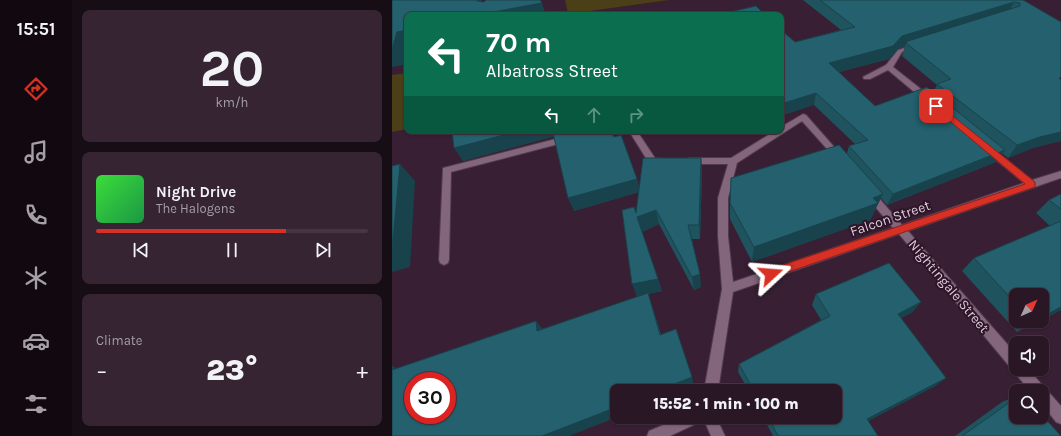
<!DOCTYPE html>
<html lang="en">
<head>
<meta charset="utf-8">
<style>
	:root { --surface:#2a1726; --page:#362432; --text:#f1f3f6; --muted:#a59fa7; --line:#463643; --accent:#d93025 }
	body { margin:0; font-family:Karla,sans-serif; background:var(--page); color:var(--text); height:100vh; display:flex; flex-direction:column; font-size:15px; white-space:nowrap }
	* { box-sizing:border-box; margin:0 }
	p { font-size:13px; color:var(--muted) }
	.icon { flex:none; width:22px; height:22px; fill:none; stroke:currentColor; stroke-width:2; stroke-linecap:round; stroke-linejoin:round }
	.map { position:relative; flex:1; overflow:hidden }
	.drawer { display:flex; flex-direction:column; gap:10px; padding:10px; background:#170d15; width:320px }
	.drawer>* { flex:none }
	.guide { position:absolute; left:12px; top:12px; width:380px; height:122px; border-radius:8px; box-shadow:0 1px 3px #0004,0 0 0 1px var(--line); background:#0b6e4f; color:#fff; overflow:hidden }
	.needle { width:26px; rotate:45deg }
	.fabs { position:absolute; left:617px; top:288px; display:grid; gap:8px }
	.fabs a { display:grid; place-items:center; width:40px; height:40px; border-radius:8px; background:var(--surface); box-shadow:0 1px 3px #0004,0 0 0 1px var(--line); font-size:20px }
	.speed { position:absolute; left:12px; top:372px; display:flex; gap:8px; font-size:20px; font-weight:700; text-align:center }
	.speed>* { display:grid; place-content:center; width:52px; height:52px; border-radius:50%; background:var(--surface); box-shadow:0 1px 3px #0004,0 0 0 1px var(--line); line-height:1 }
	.speed .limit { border:6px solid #d22; background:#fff; color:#111 }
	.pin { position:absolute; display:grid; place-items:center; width:34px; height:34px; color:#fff; margin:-17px; border-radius:8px; box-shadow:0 2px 6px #0006 }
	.me { position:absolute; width:44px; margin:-22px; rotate:71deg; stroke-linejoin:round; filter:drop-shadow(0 0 3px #0008) }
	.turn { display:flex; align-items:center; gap:14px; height:84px; padding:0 16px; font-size:18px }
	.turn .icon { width:52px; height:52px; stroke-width:2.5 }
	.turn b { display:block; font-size:28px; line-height:34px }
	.lanes { display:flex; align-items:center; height:38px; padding:0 16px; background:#0003; justify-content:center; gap:20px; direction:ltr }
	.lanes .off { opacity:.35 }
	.big { font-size:30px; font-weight:800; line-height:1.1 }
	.drawer .tile { flex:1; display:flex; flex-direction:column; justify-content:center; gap:6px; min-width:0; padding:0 14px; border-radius:8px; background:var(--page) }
	.drawer .dial { align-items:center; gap:0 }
	.dial b { font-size:52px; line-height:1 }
	.song { display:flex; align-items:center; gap:12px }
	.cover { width:48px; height:48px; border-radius:6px; background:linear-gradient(135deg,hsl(120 70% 55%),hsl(140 70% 35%)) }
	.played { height:4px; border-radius:2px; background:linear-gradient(90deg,var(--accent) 70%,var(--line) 70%) }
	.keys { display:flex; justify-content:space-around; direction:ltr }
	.heat { display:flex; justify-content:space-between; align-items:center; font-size:22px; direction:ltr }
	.trip { position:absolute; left:218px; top:384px; width:232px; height:40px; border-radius:8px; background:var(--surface); box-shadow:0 1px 3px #0004,0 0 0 1px var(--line); font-weight:800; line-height:40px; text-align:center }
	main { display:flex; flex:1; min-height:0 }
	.tab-bar { display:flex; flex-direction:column; width:72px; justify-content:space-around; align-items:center; background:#11090f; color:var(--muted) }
	.tab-bar .icon { width:28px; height:28px }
	.tab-bar .current { color:var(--accent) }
	.tab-bar b { font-size:18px; color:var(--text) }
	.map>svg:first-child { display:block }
	.green { fill:#4a3f16 }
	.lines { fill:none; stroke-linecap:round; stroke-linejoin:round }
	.street-casing { stroke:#503b4c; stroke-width:2 }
	.street { fill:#83657c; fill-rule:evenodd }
	.wall { fill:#1f535e; fill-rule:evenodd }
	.shaded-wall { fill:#19434c }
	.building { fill:#24606d; stroke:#19434c; fill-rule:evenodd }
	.route { fill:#d93025; stroke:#8d1f18 }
	.labels { text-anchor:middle; stroke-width:4; stroke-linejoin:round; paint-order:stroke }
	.street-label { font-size:14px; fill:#ddccd9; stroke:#2e1529 }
</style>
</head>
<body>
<main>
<nav class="tab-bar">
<b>15:51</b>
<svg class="icon current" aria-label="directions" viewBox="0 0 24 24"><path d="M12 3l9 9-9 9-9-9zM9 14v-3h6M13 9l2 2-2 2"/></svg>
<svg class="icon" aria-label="music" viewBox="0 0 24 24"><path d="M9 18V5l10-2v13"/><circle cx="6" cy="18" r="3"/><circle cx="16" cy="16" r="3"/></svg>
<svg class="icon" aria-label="phone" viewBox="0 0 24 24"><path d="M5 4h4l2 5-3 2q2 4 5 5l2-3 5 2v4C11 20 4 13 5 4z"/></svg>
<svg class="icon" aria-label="climate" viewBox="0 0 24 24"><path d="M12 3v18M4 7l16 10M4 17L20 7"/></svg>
<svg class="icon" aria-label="car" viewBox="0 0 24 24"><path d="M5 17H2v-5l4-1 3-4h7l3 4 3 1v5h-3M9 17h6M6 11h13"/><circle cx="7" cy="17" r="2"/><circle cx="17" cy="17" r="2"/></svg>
<svg class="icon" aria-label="filters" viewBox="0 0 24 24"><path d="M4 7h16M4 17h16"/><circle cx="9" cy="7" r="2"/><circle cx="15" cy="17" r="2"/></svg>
</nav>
<section class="drawer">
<div class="tile dial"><b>20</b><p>km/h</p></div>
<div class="tile">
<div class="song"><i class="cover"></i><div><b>Night Drive</b><p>The Halogens</p></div></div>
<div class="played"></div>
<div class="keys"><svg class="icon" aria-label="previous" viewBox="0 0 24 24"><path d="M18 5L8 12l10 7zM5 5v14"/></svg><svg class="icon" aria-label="pause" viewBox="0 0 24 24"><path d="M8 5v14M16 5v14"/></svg><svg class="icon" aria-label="next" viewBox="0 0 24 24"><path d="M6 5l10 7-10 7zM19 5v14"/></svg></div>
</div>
<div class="tile"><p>Climate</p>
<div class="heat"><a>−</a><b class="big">23°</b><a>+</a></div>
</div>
</section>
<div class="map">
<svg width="669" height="436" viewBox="0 0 669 436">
	<rect width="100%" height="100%" fill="#381f33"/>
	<path class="green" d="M173,0h104l-101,14z
		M15,73v56l-15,3v-57z"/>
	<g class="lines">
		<defs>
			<path id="street" d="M525,44l2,1v2l-17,5 -9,15 38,30v4h-6l-37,-31 -18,9h-6l-1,-2 23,-12 12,-15z
				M411,114l3,1 37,42 -4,3 -3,-1 -34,-38 -65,42 -9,35v38l5,46 160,-54 -26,-31 -2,-3 2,-3h6l29,34 122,-42 -39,-32 -1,-2 1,-2h6l41,33 29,-9v7l-153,53 108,123v15h12l33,37v18l-5,-2 -14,-18v-13h-12l-131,-157 -166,58 -15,99h-14l18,-102 -4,-53v-38l10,-34h-39l-4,-3 4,-3h42l44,-27h6v-4z
				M237,131h8l18,27 11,1 1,2 -1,2h-17z
				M175,136l3,1 1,2 -1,2 -119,31 -2,88 -1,3 -4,2 -4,-2 -1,-3 4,-92z
				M290,417h34l9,19h-14l-7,-16 -34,16h-23l2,-5z"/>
		</defs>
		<use href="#street" class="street-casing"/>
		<use href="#street" class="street"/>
	</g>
	<path class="wall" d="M411,0h220l7,149 -22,9 -6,-5 -6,9 -109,43 -6,-7 -11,22 -118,42 -22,-43v-16l117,-50 2,-7 6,-2 -41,-39 -19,-63 46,-12zM513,46l-3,10 35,29 -4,7 -58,14 -36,-34 50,-13 9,-10z
		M60,131l162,6 23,42 2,9 62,-30 1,15 -2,66h-8l9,48 -7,3 -35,-66 -17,8 16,47 4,12 -14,3 13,40 33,52 -77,5v26l-49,19 -171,-68 145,-39 95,-32 -1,-84 3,-21 -65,19 -20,-75 -91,25z
		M669,194v116l-19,10v-25h-26v26h23l-22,11 -55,-61 12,-13 76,-32 -14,-13 13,-13z
		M424,294l97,18 -12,6 45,60 -11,8 -67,35 10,15h-105l-10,-19h72v-26h-86l-11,-19 1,-8 82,-44 -9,-15z
		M624,396v2l45,38h-106l47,-34z"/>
	<path class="shaded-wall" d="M85,0h4l2,4 58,-4 5,15h-69z
		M622,2l-6,12 -102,29 -1,3 -7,3 -9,10 -62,16 2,-12 73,-27z
		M15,30v19l-4,16 -11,2v-17l5,-18z
		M424,93l-2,12 -33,11v-12z
		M127,131h63l-26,5 -93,25 -9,-13z
		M669,132v9l-31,8 -22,9 9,-13 23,-8z
		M613,150l-9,12 -109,43 6,-11z
		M309,158l1,15 -2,66 -1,-14z
		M8,164l15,17 -5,86 -18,5v-20z
		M245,179l3,13 -66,19 -6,-13z
		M491,194l-13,26 -118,42 2,-15z
		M264,210l3,14 -18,8 -4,-15z
		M308,274l1,13 -7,3 -2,-13z
		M266,279l4,12 -14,3 16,51 -27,-48 -5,-13z
		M529,302l-8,10 -23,11 8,-9z
		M669,307v3l-19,10v-3z
		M144,321l10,12 -9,-2z
		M640,321h7l-22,11z
		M0,366l12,5 -12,6z
		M300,377l2,9 -12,5h-25z
		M554,378l-11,8 -75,39 7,-6z
		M225,407v10l-49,19h-26z"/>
	<path class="building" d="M0,0h85v1l7,1 2,-2h54l2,3 -65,12h-70v15l-10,2 -5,18z
		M428,0h203l38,22v55l-2,1 2,2v52l-21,5 -23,8 -80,-61 14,-5 -45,-36 2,-2 112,-35v-3l-6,-1 -112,34 -9,10 -64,17 46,43 52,-19 78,63 -112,44 -44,-48 19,-6 -52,-47 -35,11v-74l14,12 60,-15z
		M364,6l9,9h-48z
		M60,131h67l-65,17z
		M169,131h50l3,6 7,-2 16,44 -69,19 -15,-65z
		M447,145l44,49 -10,4 5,5 -124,44 -24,-44 1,-25z
		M251,158h58l-2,67h-11l12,49 -8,3 -36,-67 -19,7 21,62 -26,5 -10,-74 12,-3 2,6z
		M8,164l-8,88v-86z
		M669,194v15l-12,-9z
		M669,221v86l-19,10v-22h-26v9l-42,-46z
		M497,263l32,39 -23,12 48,64 -79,41 11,17h-100l-10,-19h67v-26h-81l-15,-27 91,-48 -14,-22z
		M256,293l12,42 16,-6 16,48 -35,14h-40v16l-75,29h-150v-66l144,-49 1,10zM21,381h34v34h-34z
		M624,398v19h26v-2l19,21h-99z"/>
	<path class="route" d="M542,105h5l96,77v5l-264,91 -3,-1 -2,-3 5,-5 254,-85 -91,-76z"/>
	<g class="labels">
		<g class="street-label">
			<text transform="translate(498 218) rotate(-19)" y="5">Falcon Street</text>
			<text transform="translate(557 286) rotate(50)" y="5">Nightingale Street</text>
		</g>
	</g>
</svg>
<div class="fabs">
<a><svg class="needle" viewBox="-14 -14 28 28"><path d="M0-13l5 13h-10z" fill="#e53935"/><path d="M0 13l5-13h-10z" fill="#a59fa7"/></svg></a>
<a><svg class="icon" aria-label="sound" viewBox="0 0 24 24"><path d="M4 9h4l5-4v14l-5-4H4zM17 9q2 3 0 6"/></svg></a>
<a><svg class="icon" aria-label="search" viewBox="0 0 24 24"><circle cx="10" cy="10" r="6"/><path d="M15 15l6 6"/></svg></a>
</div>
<div class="speed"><div class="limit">30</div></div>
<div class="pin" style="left:544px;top:106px;background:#d93025"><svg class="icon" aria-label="arrive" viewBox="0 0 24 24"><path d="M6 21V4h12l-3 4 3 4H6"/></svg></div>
<svg class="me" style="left:379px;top:274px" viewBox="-20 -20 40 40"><path d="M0-17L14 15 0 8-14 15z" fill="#d93025" stroke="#fff" stroke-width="4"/></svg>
<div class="trip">15:52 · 1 min · 100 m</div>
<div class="guide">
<div class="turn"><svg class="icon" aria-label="left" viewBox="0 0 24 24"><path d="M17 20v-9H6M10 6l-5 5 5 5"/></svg><div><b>70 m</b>Albatross Street</div></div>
<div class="lanes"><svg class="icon" aria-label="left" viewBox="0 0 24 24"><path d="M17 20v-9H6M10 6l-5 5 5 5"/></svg><svg class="icon off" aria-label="ahead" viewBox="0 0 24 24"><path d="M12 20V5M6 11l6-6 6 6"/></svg><svg class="icon off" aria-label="right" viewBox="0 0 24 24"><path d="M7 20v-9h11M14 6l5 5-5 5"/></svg></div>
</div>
</div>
</main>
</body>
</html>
